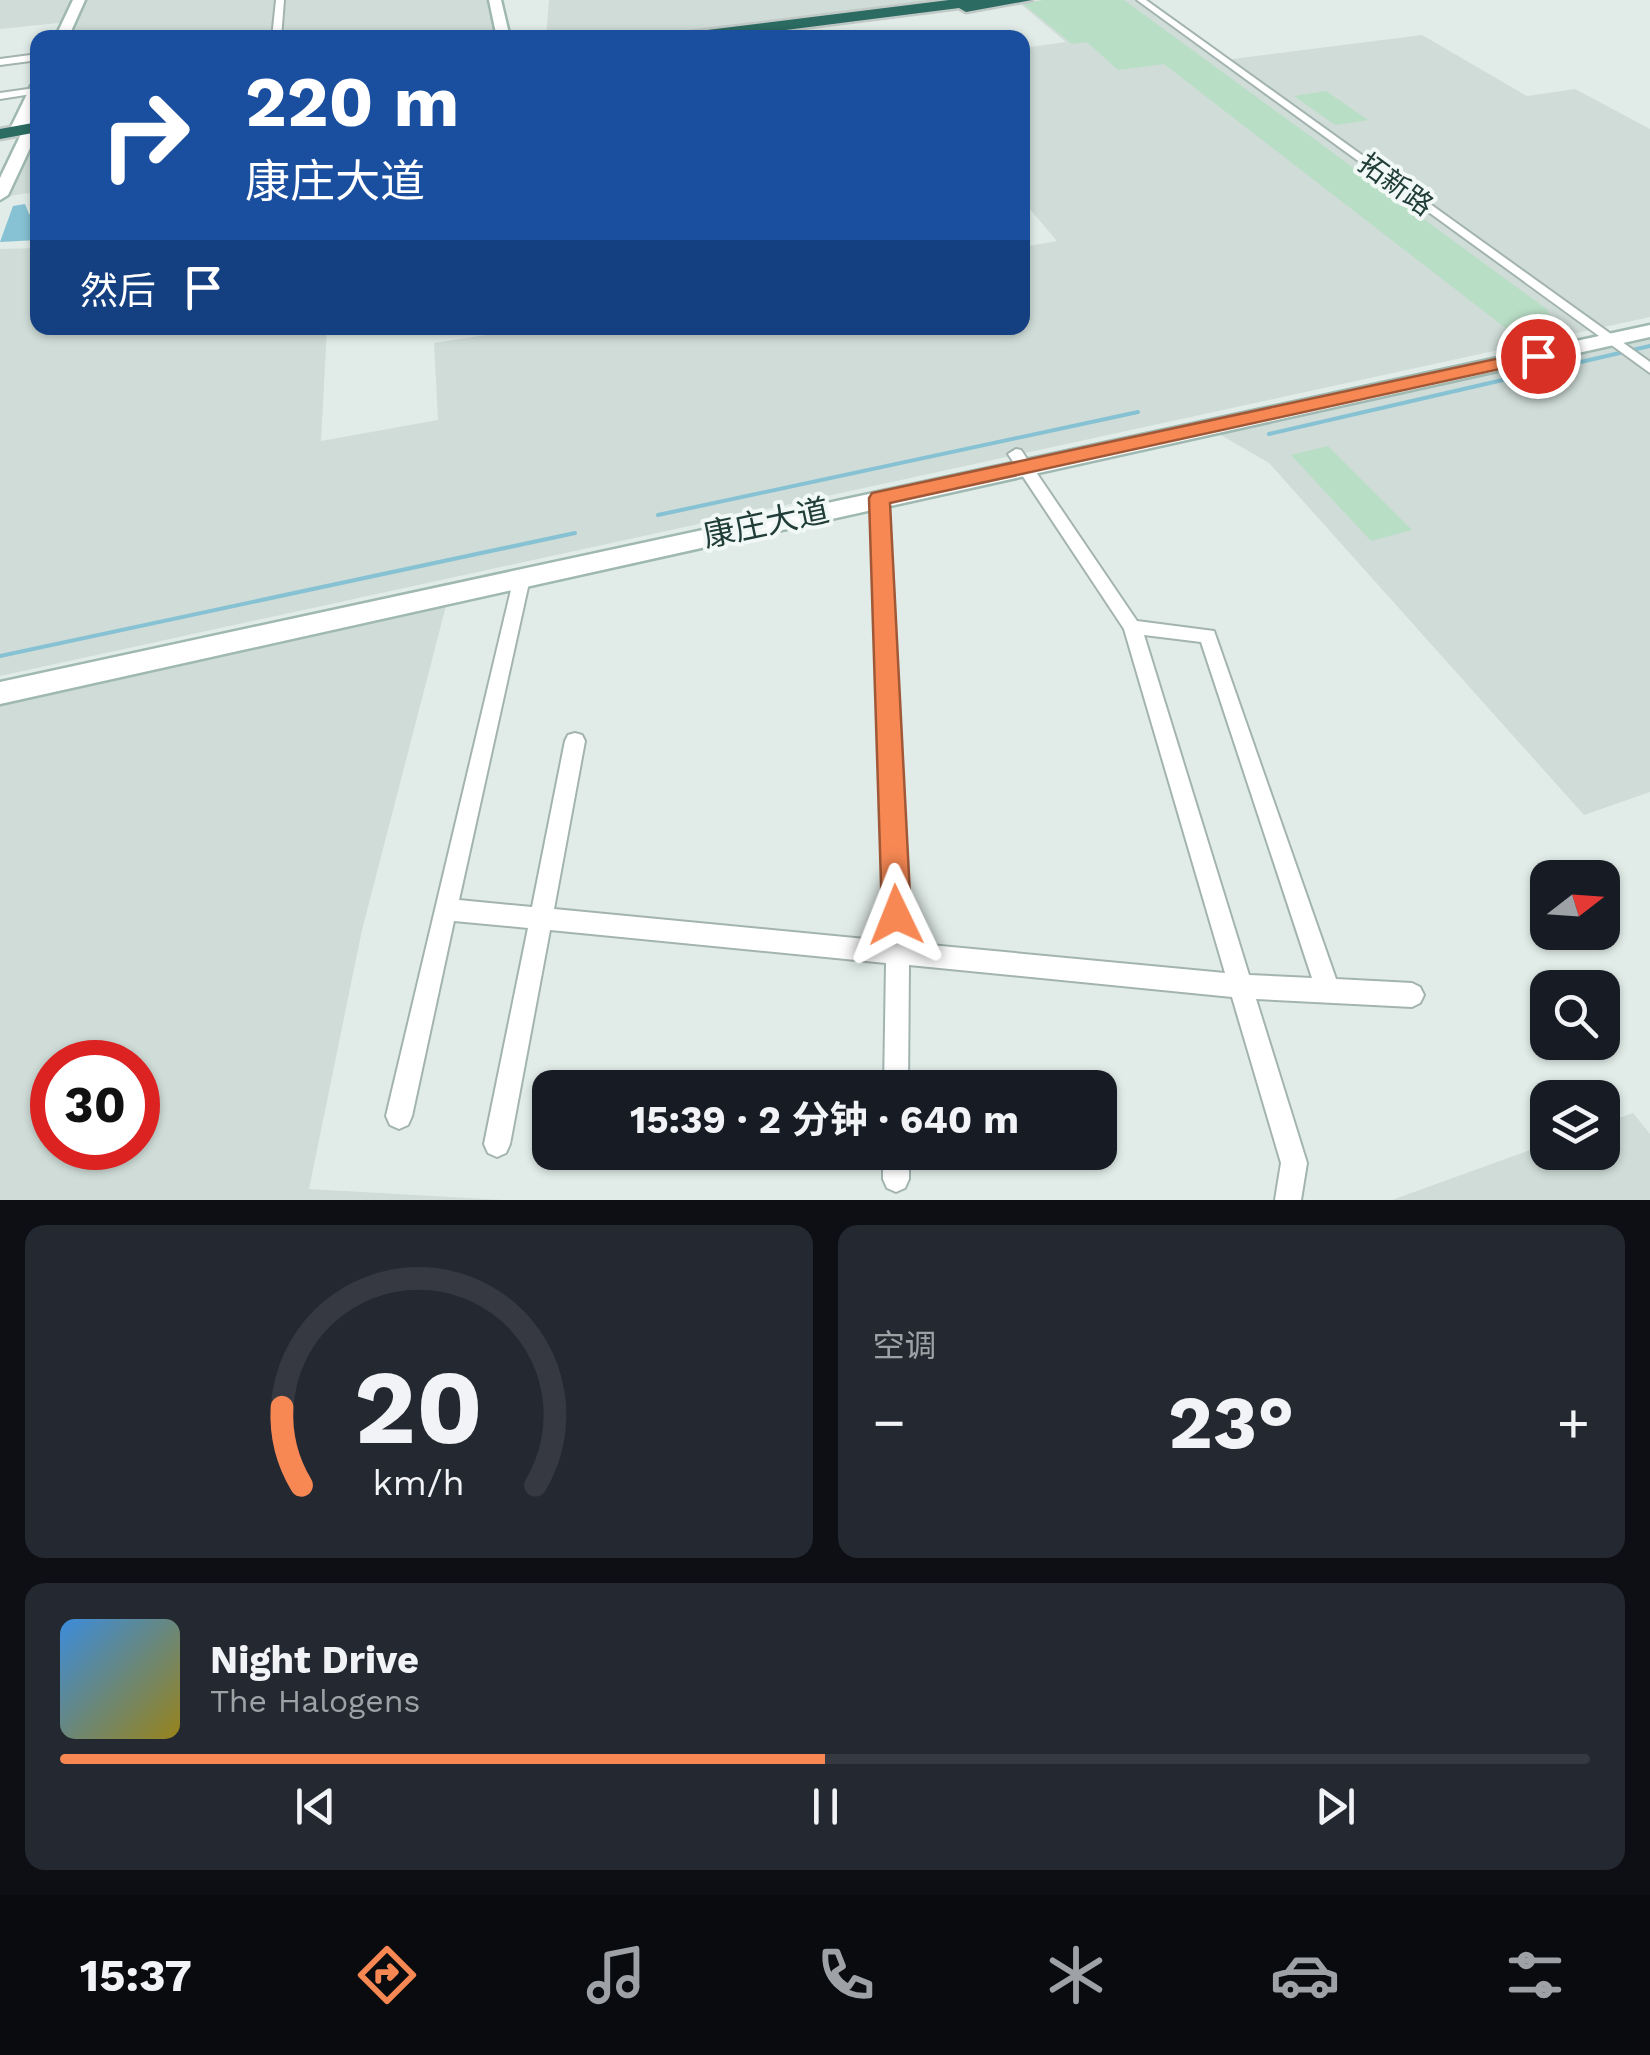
<!DOCTYPE html>
<html lang="zh">
<head>
<meta charset="utf-8">
<style>
	:root { --surface:#171b24; --page:#242831; --text:#f1f3f6; --muted:#9ea1a6; --line:#363941; --accent:#f78854 }
	body { margin:0; font-family:"Work Sans","Noto Sans SC",sans-serif; background:var(--page); color:var(--text); height:100vh; display:flex; flex-direction:column; font-size:38px; white-space:nowrap }
	* { box-sizing:border-box; margin:0 }
	p { font-size:32px; color:var(--muted) }
	.icon { flex:none; width:55px; height:55px; fill:none; stroke:currentColor; stroke-width:2; stroke-linecap:round; stroke-linejoin:round }
	.map { position:relative; height:1200px; overflow:hidden }
	.side { display:flex; flex-direction:column; gap:25px; padding:25px; background:#0d0f14; flex:1 }
	.side>* { flex:none }
	.banner { position:absolute; left:30px; top:30px; width:1000px; height:305px; border-radius:20px; box-shadow:0 2px 8px #0004; background:#1a4fa0; color:#fff; overflow:hidden }
	.needle { width:65px; rotate:73deg }
	.controls { position:absolute; left:1530px; top:860px; display:grid; gap:20px }
	.controls a { display:grid; place-items:center; width:90px; height:90px; border-radius:20px; background:var(--surface); box-shadow:0 2px 8px #0004; font-size:50px }
	.speed { position:absolute; left:30px; top:1040px; display:flex; gap:20px; font-size:50px; font-weight:700; text-align:center }
	.speed>* { display:grid; place-content:center; width:130px; height:130px; border-radius:50%; background:var(--surface); box-shadow:0 2px 8px #0004; line-height:1 }
	.speed .limit { border:15px solid #d22; background:#fff; color:#111 }
	.pin { position:absolute; display:grid; place-items:center; width:85px; height:85px; color:#fff; margin:-42px; border:5px solid #fff; border-radius:50%; box-shadow:0 2px 10px #0007 }
	.me { position:absolute; width:110px; margin:-55px; rotate:358deg; stroke-linejoin:round; filter:drop-shadow(0 0 8px #0008) }
	.turn { display:flex; align-items:center; gap:35px; height:210px; padding:0 50px; font-size:45px }
	.turn .icon { width:130px; height:130px; stroke-width:2.5 }
	.turn b { display:block; font-size:70px; line-height:85px }
	.then { display:flex; align-items:center; height:95px; padding:0 50px; background:#0003; gap:20px; font-size:38px }
	.big { font-size:75px; font-weight:700; line-height:1.1 }
	.side .card { flex:1; display:flex; flex-direction:column; justify-content:center; gap:15px; min-width:0; padding:0 35px; border-radius:20px; background:var(--page) }
	.side .dial { align-items:center; gap:0 }
	.dial svg { height:260px; overflow:visible; fill:none; stroke:var(--line); stroke-width:7; stroke-linecap:round; text-anchor:middle }
	.dial text { fill:var(--text); stroke:none }
	.song { display:flex; align-items:center; gap:30px }
	.cover { width:120px; height:120px; border-radius:15px; background:linear-gradient(135deg,hsl(210 70% 55%),hsl(50 70% 35%)) }
	.played { height:10px; border-radius:5px; background:linear-gradient(90deg,var(--accent) 50%,var(--line) 50%) }
	.keys { display:flex; justify-content:space-around; direction:ltr }
	.heat { display:flex; justify-content:space-between; align-items:center; font-size:55px; direction:ltr }
	.side .tiles { flex:1; display:grid; gap:25px; grid-template-columns:1fr 1fr }
	.card:last-child { grid-column:span 2 }
	.trip { position:absolute; left:532px; top:1070px; width:585px; height:100px; border-radius:20px; background:var(--surface); box-shadow:0 2px 8px #0004; font-weight:700; line-height:100px; text-align:center }
	.tabs { display:flex; height:160px; justify-content:space-around; align-items:center; background:#090b0e; color:var(--muted) }
	.tabs .icon { width:70px; height:70px }
	.tabs .current { color:var(--accent) }
	.tabs b { font-size:45px; color:var(--text) }
	.map>svg:first-child { display:block }
	.built { fill:#cfdcd7; fill-rule:evenodd }
	.green { fill:#b9dec6 }
	.water { fill:#86c2d3 }
	.lines { fill:none; stroke-linecap:round; stroke-linejoin:round }
	.stream { stroke:#86c2d3; stroke-width:4 }
	.street-casing { stroke:#a3b4b0; stroke-width:4 }
	.secondary-casing { stroke:#9fb8b1; stroke-width:5 }
	.highway-casing { stroke:#c1c9c7; stroke-width:5 }
	.street { fill:#fff; fill-rule:evenodd }
	.secondary { fill:#fff; fill-rule:evenodd }
	.highway { fill:#2b6b62; fill-rule:evenodd }
	.route { fill:#f78854; stroke:#a15837; stroke-width:2.5 }
	.labels { text-anchor:middle; stroke-width:8; stroke-linejoin:round; paint-order:stroke }
	.far-street-label { font-size:28px; fill:#203d38; stroke:#f1f8f5 }
	.street-label { font-size:32px; fill:#203d38; stroke:#f1f8f5 }
</style>
</head>
<body>
<div class="map">
<svg width="1650" height="1200" viewBox="0 0 1650 1200">
	<rect width="100%" height="100%" fill="#e1ece8"/>
	<path class="built" d="M0,0h490l9,37h-427l6,-16 -78,8z
		M549,0h435l-301,37 -137,1z
		M1141,0l84,60 197,-25 105,61 48,-7 75,40v188l-1650,359v-427l37,-1 1,80h289l-6,113 117,-21 -4,-77 96,-15h492l1,-81 34,-6 -34,-40v-153l43,-6 -49,-41z
		M37,133v59l-37,5 29,-63z
		M1650,331v461l-66,23 -315,-352 -62,-36z
		M449,594l-87,336 -53,259 194,11h-503v-507zM52,1062h86v86h-86z
		M1633,1113l17,21v66h-258l155,-56 1,8h54l1,-28z"/>
	<path class="green" d="M1043,0h81l424,310 4,14 -40,9 -348,-269 -46,6 -31,-28 -15,2 -50,-41z
		M1326,91l42,29h1l-34,5 -41,-29z
		M1328,446l84,84 -41,11 -80,-86z"/>
	<path class="water" d="M25,204l4,10 8,1v25l-37,2 13,-36z"/>
	<g class="lines">
		<path class="stream" d="M1269,434l381,-88
			M658,515l480,-103
			M0,656l575,-123"/>
		<defs>
			<path id="street" d="M276,0h8l-3,38h-9z
				M1137,0h9l504,362v11z
				M38,54v6l-38,5v-6z
				M35,88l3,5 -38,6v-6z
				M1016,449l5,1 116,171 77,10 122,348 76,4 8,4 4,8 -4,8 -8,4 -156,-8 51,164 -6,37h-26l6,-37 -49,-166 -323,-32 -1,123h-24l2,-125 -336,-33 -40,214 -4,9 -9,4 -9,-4 -4,-9 44,-216 -74,-7 -42,195 -4,9 -9,4 -9,-4 -4,-9 129,-543 6,-1 9,6 -71,322 73,7 33,-166 3,-6 7,-2 7,2 3,6 -31,168 332,32 -15,-443 8,-6 8,6 22,445 316,30 -101,-344 -116,-175zM1144,635l57,7 111,336 -63,-3z
				M883,1152h26v27l-4,9 -9,4 -9,-4 -4,-9z"/>
			<path id="secondary" d="M73,0h12l-17,38h-13z
				M489,0h12l9,38h-13z
				M38,82l-5,29 5,-1v21l-30,64 -8,5v-22l23,-48 -12,-3 20,-41z
				M1650,325v12l-1650,367v-22z"/>
			<path id="highway" d="M949,0h83l-66,12 -7,-4 -236,30h-47l7,-5z
				M38,122v10l-38,7v-10z"/>
		</defs>
		<use href="#street" class="street-casing"/>
		<use href="#secondary" class="secondary-casing"/>
		<use href="#highway" class="highway-casing"/>
		<use href="#street" class="street"/>
		<use href="#secondary" class="secondary"/>
		<use href="#highway" class="highway"/>
	</g>
	<path class="route" d="M1538,350l7,2v7l-655,144 21,412 -5,10 -10,4 -10,-4 -4,-10 -13,-417 3,-5z"/>
	<g class="labels">
		<g class="far-street-label">
			<text transform="translate(1396 184) rotate(36)" y="10">拓新路</text>
		</g>
		<g class="street-label">
			<text transform="translate(766 523) rotate(-12)" y="11">康庄大道</text>
		</g>
	</g>
</svg>
<div class="controls">
<a><svg class="needle" viewBox="-14 -14 28 28"><path d="M0-13l5 13h-10z" fill="#e53935"/><path d="M0 13l5-13h-10z" fill="#9ea1a6"/></svg></a>
<a><svg class="icon" aria-label="search" viewBox="0 0 24 24"><circle cx="10" cy="10" r="6"/><path d="M15 15l6 6"/></svg></a>
<a><svg class="icon" aria-label="layers" viewBox="0 0 24 24"><path d="M12 4l9 5-9 5-9-5zM3 14l9 5 9-5"/></svg></a>
</div>
<div class="speed"><div class="limit">30</div></div>
<div class="pin" style="left:1538px;top:356px;background:#d93025"><svg class="icon" aria-label="arrive" viewBox="0 0 24 24"><path d="M6 21V4h12l-3 4 3 4H6"/></svg></div>
<svg class="me" style="left:896px;top:915px" viewBox="-20 -20 40 40"><path d="M0-17L14 15 0 8-14 15z" fill="#f78854" stroke="#fff" stroke-width="4"/></svg>
<div class="trip">15:39 · 2 分钟 · 640 m</div>
<div class="banner">
<div class="turn"><svg class="icon" aria-label="right" viewBox="0 0 24 24"><path d="M7 20v-9h11M14 6l5 5-5 5"/></svg><div><b>220 m</b>康庄大道</div></div>
<div class="then">然后<svg class="icon" aria-label="arrive" viewBox="0 0 24 24"><path d="M6 21V4h12l-3 4 3 4H6"/></svg></div>
</div>
</div>
<section class="side">
<div class="tiles">
<div class="card dial"><svg viewBox="0 0 100 80">
<path d="M14 69A42 42 0 1 1 86 69"/>
<path d="M14 69A42 42 0 0 1 8 45" stroke="#f78854"/>
<text x="50" y="56" font-size="32" font-weight="700">20</text>
<text x="50" y="72" font-size="11">km/h</text>
</svg></div>
<div class="card"><p>空调</p>
<div class="heat"><a>−</a><b class="big">23°</b><a>+</a></div>
</div>
<div class="card">
<div class="song"><i class="cover"></i><div><b>Night Drive</b><p>The Halogens</p></div></div>
<div class="played"></div>
<div class="keys"><svg class="icon" aria-label="previous" viewBox="0 0 24 24"><path d="M18 5L8 12l10 7zM5 5v14"/></svg><svg class="icon" aria-label="pause" viewBox="0 0 24 24"><path d="M8 5v14M16 5v14"/></svg><svg class="icon" aria-label="next" viewBox="0 0 24 24"><path d="M6 5l10 7-10 7zM19 5v14"/></svg></div>
</div>
</div>
</section>
<nav class="tabs">
<b>15:37</b>
<svg class="icon current" aria-label="directions" viewBox="0 0 24 24"><path d="M12 3l9 9-9 9-9-9zM9 14v-3h6M13 9l2 2-2 2"/></svg>
<svg class="icon" aria-label="music" viewBox="0 0 24 24"><path d="M9 18V5l10-2v13"/><circle cx="6" cy="18" r="3"/><circle cx="16" cy="16" r="3"/></svg>
<svg class="icon" aria-label="phone" viewBox="0 0 24 24"><path d="M5 4h4l2 5-3 2q2 4 5 5l2-3 5 2v4C11 20 4 13 5 4z"/></svg>
<svg class="icon" aria-label="climate" viewBox="0 0 24 24"><path d="M12 3v18M4 7l16 10M4 17L20 7"/></svg>
<svg class="icon" aria-label="car" viewBox="0 0 24 24"><path d="M5 17H2v-5l4-1 3-4h7l3 4 3 1v5h-3M9 17h6M6 11h13"/><circle cx="7" cy="17" r="2"/><circle cx="17" cy="17" r="2"/></svg>
<svg class="icon" aria-label="filters" viewBox="0 0 24 24"><path d="M4 7h16M4 17h16"/><circle cx="9" cy="7" r="2"/><circle cx="15" cy="17" r="2"/></svg>
</nav>
</body>
</html>
